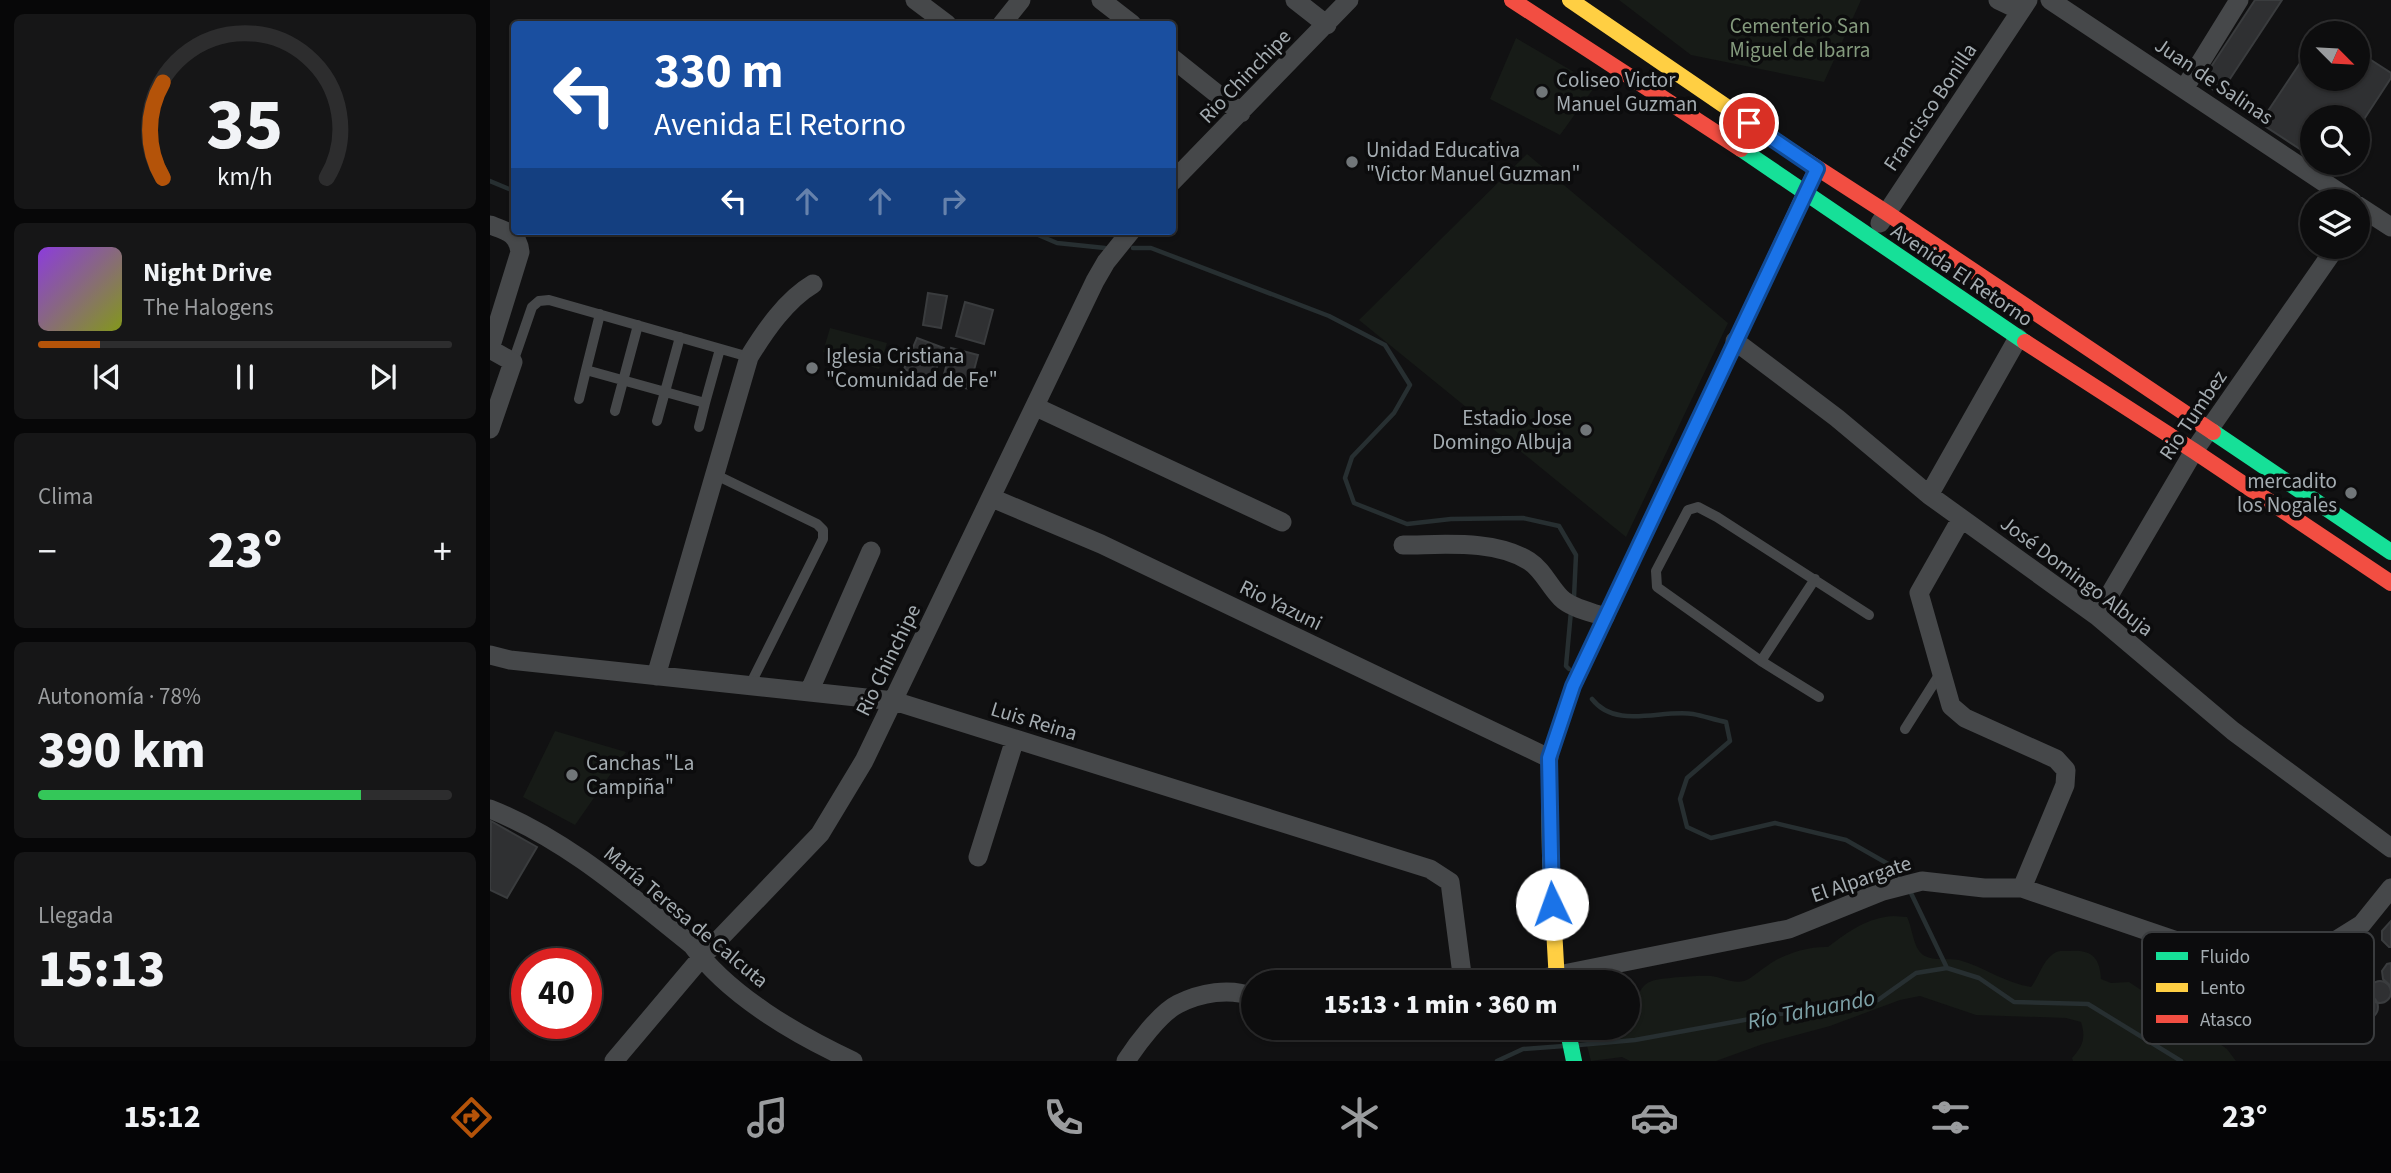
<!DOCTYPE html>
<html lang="es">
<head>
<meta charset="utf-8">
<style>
	:root { --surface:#0d0d0e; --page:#161617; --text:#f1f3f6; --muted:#9a9c9e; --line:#2d2d2e; --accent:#b45309 }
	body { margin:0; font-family:"Source Sans 3",sans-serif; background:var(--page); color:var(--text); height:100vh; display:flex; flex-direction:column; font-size:26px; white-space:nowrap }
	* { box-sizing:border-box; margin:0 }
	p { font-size:23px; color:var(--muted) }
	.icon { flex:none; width:38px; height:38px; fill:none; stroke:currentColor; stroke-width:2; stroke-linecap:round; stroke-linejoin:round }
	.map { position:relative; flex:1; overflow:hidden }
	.sheet { display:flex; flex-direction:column; gap:14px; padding:14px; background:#070708; width:490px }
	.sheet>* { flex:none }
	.top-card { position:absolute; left:21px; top:21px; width:665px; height:214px; border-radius:7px; box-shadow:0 2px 5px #0004,0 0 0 2px var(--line); background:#1a4fa0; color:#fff; overflow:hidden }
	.needle { width:46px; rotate:114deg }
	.controls { position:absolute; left:1810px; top:21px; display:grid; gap:14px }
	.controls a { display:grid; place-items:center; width:70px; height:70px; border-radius:50%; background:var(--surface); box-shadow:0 2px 5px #0004,0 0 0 2px var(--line); font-size:35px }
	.speed { position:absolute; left:21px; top:948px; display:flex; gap:14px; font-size:35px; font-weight:700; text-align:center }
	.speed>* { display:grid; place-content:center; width:91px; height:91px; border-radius:50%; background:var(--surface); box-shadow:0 2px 5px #0004,0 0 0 2px var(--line); line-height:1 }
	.speed .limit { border:10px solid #d22; background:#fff; color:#111 }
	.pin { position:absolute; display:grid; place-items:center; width:60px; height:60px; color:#fff; margin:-30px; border:4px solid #fff; border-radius:50%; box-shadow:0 2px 7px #0007 }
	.me { position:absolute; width:77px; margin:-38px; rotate:357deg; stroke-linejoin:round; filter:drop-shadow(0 0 5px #0008) }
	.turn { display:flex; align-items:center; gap:24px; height:147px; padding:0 28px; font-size:32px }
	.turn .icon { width:91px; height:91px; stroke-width:2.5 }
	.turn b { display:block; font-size:49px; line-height:60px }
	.lanes { display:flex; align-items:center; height:66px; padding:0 28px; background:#0003; justify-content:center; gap:35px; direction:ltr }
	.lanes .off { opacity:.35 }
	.big { font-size:52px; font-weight:800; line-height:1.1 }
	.sheet .card { flex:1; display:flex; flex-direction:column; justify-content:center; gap:10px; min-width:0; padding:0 24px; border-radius:10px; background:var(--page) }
	.sheet .dial { align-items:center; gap:0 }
	.dial svg { height:182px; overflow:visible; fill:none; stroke:var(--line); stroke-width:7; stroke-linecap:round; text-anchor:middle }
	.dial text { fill:var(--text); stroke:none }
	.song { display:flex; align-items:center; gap:21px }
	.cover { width:84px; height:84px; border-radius:10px; background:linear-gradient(135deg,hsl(270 70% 55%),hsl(70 70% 35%)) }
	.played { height:7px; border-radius:4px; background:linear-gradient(90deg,var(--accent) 15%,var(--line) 15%) }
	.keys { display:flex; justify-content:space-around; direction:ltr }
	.heat { display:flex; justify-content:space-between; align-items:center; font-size:38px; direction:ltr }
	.charge { height:10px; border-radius:5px; background:linear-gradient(90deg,#34c759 78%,var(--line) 0) }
	.trip { position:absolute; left:751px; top:970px; width:399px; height:70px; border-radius:35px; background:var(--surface); box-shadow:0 2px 5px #0004,0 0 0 2px var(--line); font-weight:800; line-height:70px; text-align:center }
	.dock { display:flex; height:112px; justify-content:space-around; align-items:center; background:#050506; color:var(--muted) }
	.dock .icon { width:49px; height:49px }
	.dock .on { color:var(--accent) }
	.dock b { font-size:32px; color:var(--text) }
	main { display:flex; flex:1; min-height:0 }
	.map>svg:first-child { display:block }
	.green { fill:#171b17 }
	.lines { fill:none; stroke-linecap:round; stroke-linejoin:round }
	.stream { stroke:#272f31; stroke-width:4.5 }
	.building { fill:#2f3032; stroke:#3a3c3e; stroke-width:2 }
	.lane { stroke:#46484a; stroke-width:10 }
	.street { stroke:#46484a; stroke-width:19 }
	.fast { stroke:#16e098; stroke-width:16 }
	.slow { stroke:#ffcf43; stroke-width:16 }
	.jam { stroke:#f24e42; stroke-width:16 }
	.route-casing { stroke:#114b97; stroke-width:18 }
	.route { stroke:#1a73e8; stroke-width:12 }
	.poi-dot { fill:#717679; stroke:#0c0c0d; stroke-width:2.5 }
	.labels { text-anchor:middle; stroke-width:7; stroke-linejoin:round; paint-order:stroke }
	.park-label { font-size:21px; fill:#849a7d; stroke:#0c0c0d }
	.street-label { font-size:21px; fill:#a4acb1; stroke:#0c0c0d }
	.poi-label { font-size:21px; fill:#a4acb1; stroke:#0c0c0d; text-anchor:start }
	.water-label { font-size:23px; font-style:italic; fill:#7ea2a8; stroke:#0c0c0d }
	.key { fill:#0c0c0d; stroke:#3a3c3e; stroke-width:2 }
	.key-label { font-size:19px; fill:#a4acb1 }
</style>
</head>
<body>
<main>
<section class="sheet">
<div class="card dial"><svg viewBox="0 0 100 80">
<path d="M14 69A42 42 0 1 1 86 69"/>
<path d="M14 69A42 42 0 0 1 14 27" stroke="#b45309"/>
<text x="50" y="56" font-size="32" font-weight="700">35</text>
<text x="50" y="72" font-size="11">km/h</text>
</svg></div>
<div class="card">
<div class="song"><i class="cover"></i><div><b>Night Drive</b><p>The Halogens</p></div></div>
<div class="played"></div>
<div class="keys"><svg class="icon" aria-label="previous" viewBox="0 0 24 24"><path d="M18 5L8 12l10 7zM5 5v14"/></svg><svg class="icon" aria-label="pause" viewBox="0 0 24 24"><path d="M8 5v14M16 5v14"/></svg><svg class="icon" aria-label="next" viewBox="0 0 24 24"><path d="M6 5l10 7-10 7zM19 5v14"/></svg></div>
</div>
<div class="card"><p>Clima</p>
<div class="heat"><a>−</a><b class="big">23°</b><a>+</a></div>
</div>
<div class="card"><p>Autonomía · 78%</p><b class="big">390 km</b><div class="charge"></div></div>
<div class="card"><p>Llegada</p><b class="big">15:13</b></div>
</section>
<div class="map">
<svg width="1901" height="1061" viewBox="0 0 1901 1061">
	<rect width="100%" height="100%" fill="#111112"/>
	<path class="green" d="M1129,0h242l-37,82 -133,-27z
		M1026,38l80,47 -36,50 -70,-36z
		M1037,154l201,169 -102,214 -267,-217z
		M340,328l57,15 -8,26 -56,-17z
		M65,731l71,21 -51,73 -52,-28z
		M1403,916l14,1c6,12 6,33 18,39 9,5 24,2 34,4 25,7 46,23 72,27 8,-10 11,-25 22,-33 5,-4 9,-3 16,-3 22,-2 31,6 32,28l10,4 18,-1 62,41 36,26 9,12h-163l-1,-3c11,-12 14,-20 9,-36l-15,-4 -90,-3 -56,-19 -20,4 -70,26 -67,18 -47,17h-86l-8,-4 -31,4 -9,-34h46v-18c11,-7 9,-23 24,-28 7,-3 51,-6 59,-5 11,1 22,8 33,5 7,-2 16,-11 23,-15 16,-12 41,-20 61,-19 21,-16 39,-29 65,-31z"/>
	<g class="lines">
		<path class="stream" d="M0,181l24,10
			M544,231l2,3 21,9 48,5
			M643,248h18l178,68 56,29 25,40 -16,28 -42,44 -7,21 9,25 53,21 44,-5 72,-1 36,8 17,29 -2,42
			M1079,669l-3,-3 5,-55
			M1102,699c24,31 69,10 101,15 11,2 22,6 33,8l4,19 -43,37 -7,21 7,28 24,11 64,-15 71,17 44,25 13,16
			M1420,891l37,77
			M1089,1045l56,-5 131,-24 112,-16 38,-27 31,-5 32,10 35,24 74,2 93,57
			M1007,1061l26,-12 41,-3"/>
	</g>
	<path class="building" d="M1765,0h27l-62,94 -19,-12z
		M1822,45v34h45v-28l34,22v5l-34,52v-13h-45v40l-52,-34z
		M438,293l19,3 -6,32 -18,-3z
		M475,302l28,8 -9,34 -28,-8z
		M427,338l27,10 -12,32 -28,-11z
		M461,348l27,7 -9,34 -27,-7z
		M1,821l46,26 -30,51 -17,-8z
		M1901,921v26h-2l-7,-7v-9z
		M1901,963v23l-8,-7 -1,-8 5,-7z
		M1879 992a11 11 0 1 1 22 0a11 11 0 1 1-22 0Z
		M1864 1007a12 12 0 1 1 24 0a12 12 0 1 1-24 0Z"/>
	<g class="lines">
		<path class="lane" d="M110,314l-14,56 119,33 15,-54
			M23,362l19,-55 7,-6 10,-1 200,57
			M89,399l7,-29
			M125,411l23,-86
			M167,421l23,-84
			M209,427l6,-24
			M226,475l101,49 6,6v9l-73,146
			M1271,661l54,-82
			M1329,697l-58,-36 -104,-74 -1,-16 32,-61 10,-3 19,10 152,98
			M1415,729l36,-57"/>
		<path class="street" d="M425,0l32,24
			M611,0l31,24
			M805,0l32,25
			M1508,0l23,11
			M1560,0l302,201
			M512,24l19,-24
			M682,58l69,55
			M1694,89l55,-89
			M682,182l177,-182
			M1867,205l34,22
			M1390,223l148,-223
			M0,225c16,6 28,8 30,27l-30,97 23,13 -23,67
			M1245,341l102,77 92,77 168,121 136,115 158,117
			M546,407l246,115
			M1439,495l89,-157
			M502,498l109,46 448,214
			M1471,519l-42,74 32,113 14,12 91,41 10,11 -1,15 -43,103
			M913,545c39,0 91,-6 126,16 14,9 20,25 32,37 10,10 30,14 44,19
			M1607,616l97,-165 142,-204
			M0,655l20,5 384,41 536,168 20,13 13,100
			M166,676l93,-319c16,-26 37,-57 64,-73
			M319,692l62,-141
			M0,809c76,30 138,85 202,136 36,50 105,90 161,116
			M488,857l37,-118
			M1034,982l265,-53 94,-38 39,-10 62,7h38l199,68 81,1 20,-8 40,-25 29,-36
			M816,1027c22,6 39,8 61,0
			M124,1061l87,-103 119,-124 44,-73 231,-480 11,-19 25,-31
			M636,1061c11,-17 34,-48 52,-57 22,-11 52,-17 75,-7"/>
		<path class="fast" d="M1251,149l284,193
			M1723,432l178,120
			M1077,1027l7,34"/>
		<path class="slow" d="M1080,0l221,151
			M1067,982l-7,-126 -1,-98 24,-72 103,-218"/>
		<path class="jam" d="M1022,0l229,149
			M1301,151l96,62 326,219
			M1535,342l169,109 197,132
			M1186,468l138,-294"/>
	</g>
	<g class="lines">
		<defs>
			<path id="route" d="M1062,904l-3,-146 24,-72 244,-517 -68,-46"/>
		</defs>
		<use href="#route" class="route-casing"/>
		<use href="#route" class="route"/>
	</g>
	<g class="poi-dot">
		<circle cx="1052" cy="92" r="7"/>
		<circle cx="862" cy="162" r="7"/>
		<circle cx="322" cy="368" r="7"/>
		<circle cx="1096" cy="430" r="7"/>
		<circle cx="1861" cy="493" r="7"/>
		<circle cx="82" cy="775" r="7"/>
	</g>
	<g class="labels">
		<g class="park-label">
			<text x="1310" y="33">Cementerio San<tspan x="1310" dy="24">Miguel de Ibarra</tspan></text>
		</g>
		<g class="street-label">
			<text transform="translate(755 76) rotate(-46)" y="7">Rio Chinchipe</text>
			<text transform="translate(1724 81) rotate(34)" y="7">Juan de Salinas</text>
			<text transform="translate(1440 107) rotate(-56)" y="7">Francisco Bonilla</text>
			<text transform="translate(1472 275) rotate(34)" y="7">Avenida El Retorno</text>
			<text transform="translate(1703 415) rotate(-56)" y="7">Rio Tumbez</text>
			<text transform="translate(1587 576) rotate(37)" y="7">José Domingo Albuja</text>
			<text transform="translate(791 605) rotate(26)" y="7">Rio Yazuni</text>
			<text transform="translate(398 660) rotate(-64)" y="7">Rio Chinchipe</text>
			<text transform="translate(544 721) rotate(17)" y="7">Luis Reina</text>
			<text transform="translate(1371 879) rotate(-19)" y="7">El Alpargate</text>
			<text transform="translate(196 917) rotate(40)" y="7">María Teresa de Calcuta</text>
		</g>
		<g class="poi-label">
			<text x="1066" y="87">Coliseo Victor<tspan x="1066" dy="24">Manuel Guzman</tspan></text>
			<text x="876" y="157">Unidad Educativa<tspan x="876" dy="24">"Victor Manuel Guzman"</tspan></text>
			<text x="336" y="363">Iglesia Cristiana<tspan x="336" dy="24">"Comunidad de Fe"</tspan></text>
			<text x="1082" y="425" text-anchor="end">Estadio Jose<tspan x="1082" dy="24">Domingo Albuja</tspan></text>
			<text x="1847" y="488" text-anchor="end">mercadito<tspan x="1847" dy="24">los Nogales</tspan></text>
			<text x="96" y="770">Canchas "La<tspan x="96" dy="24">Campiña"</tspan></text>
		</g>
		<g class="water-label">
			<text transform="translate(1321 1009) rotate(-11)" y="8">Río Tahuando</text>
		</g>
	</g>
	<rect x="1652" y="932" width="232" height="112" rx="10" class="key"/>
	<rect x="1666" y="952" width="32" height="8" fill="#16e098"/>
	<rect x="1666" y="983" width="32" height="9" fill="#ffcf43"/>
	<rect x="1666" y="1015" width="32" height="8" fill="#f24e42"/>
	<g class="key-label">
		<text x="1710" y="963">Fluido</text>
		<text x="1710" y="994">Lento</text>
		<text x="1710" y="1026">Atasco</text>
	</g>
</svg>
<div class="controls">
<a><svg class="needle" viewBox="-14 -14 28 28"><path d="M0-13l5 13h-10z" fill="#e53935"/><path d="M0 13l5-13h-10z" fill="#9a9c9e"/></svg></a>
<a><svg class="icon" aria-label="search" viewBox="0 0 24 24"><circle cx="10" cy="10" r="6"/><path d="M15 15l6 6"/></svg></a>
<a><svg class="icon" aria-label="layers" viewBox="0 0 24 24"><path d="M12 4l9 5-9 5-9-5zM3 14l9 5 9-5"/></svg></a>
</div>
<div class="speed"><div class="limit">40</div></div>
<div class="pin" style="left:1259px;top:123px;background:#d93025"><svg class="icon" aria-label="arrive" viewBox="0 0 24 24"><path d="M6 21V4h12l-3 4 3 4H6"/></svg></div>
<svg class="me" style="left:1062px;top:904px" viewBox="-20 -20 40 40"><circle r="19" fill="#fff"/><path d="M0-13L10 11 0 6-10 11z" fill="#1a73e8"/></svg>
<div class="trip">15:13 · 1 min · 360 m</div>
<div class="top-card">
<div class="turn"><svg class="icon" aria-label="left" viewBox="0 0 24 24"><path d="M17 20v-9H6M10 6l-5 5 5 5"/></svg><div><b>330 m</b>Avenida El Retorno</div></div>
<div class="lanes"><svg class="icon" aria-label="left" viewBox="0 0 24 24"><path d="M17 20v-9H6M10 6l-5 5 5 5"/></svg><svg class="icon off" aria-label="ahead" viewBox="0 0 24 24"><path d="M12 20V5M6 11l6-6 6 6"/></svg><svg class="icon off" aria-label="ahead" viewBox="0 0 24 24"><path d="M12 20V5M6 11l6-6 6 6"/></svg><svg class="icon off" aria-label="right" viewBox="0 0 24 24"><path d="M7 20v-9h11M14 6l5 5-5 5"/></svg></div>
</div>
</div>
</main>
<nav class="dock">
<b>15:12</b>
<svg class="icon on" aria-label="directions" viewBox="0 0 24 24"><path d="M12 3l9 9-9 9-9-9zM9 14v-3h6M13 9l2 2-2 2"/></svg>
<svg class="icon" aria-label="music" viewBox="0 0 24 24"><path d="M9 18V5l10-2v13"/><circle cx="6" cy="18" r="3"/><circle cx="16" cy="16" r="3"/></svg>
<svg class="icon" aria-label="phone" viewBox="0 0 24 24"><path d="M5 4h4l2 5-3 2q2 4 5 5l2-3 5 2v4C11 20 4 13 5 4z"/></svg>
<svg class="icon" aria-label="climate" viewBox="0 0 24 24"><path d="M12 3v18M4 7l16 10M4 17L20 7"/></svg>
<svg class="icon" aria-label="car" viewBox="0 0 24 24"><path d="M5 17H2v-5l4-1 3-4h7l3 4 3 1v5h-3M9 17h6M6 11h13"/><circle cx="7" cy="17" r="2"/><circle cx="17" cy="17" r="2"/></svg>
<svg class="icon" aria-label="filters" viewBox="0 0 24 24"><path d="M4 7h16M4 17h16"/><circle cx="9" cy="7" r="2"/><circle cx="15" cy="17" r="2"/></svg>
<b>23°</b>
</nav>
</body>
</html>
